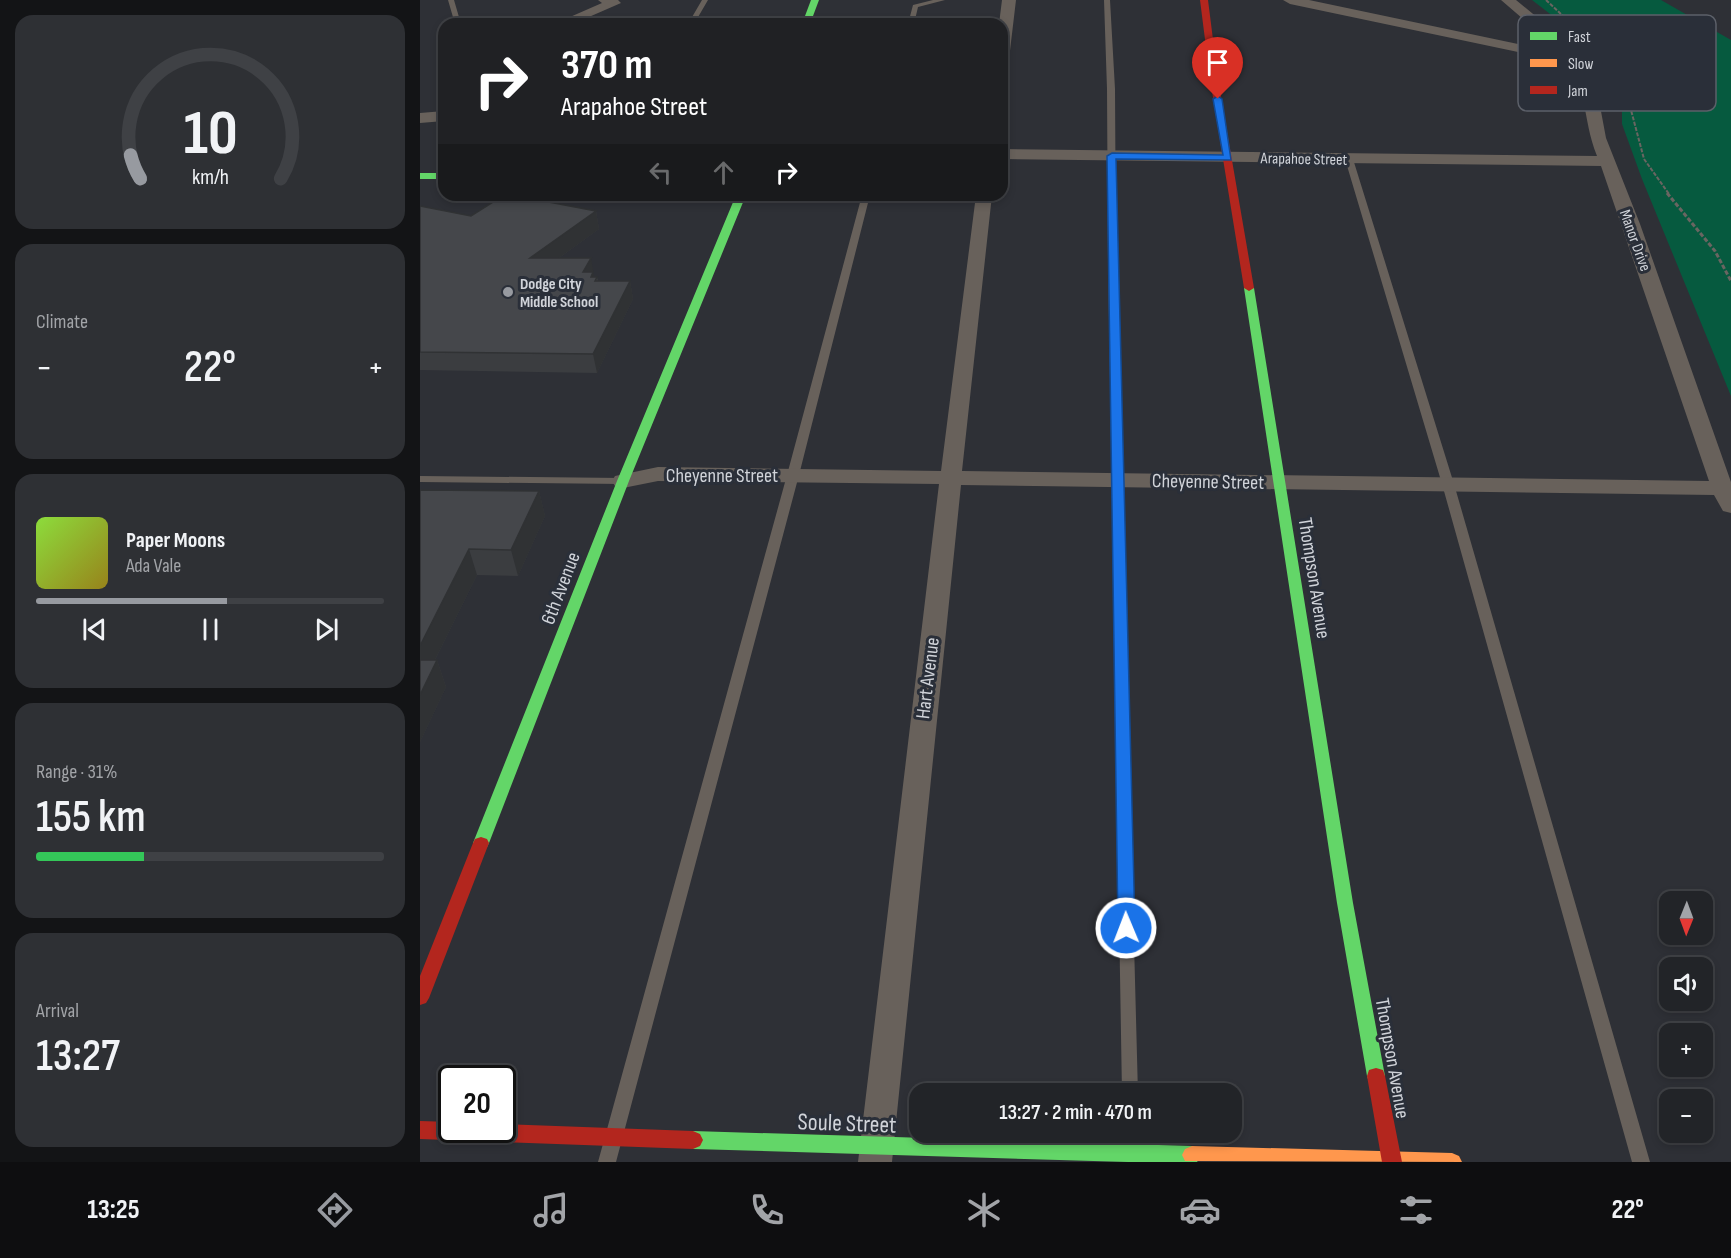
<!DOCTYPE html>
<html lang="en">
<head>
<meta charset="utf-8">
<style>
	:root { --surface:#222428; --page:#2e3034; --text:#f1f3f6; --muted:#a2a4a8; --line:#3f4145; --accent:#979aa0 }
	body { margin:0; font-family:"Sofia Sans Condensed",sans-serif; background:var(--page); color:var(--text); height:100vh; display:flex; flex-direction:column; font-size:22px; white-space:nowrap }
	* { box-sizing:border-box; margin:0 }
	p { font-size:20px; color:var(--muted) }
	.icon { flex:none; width:33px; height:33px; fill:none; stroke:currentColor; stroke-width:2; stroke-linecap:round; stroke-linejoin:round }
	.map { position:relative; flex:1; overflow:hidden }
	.drawer { display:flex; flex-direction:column; gap:15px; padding:15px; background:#131416; width:420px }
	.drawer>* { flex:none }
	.top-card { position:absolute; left:18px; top:18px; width:570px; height:183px; border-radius:18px; box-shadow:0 3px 9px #0003,0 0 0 2px var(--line); background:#202124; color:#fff; overflow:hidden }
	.needle { width:39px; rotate:181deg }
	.controls { position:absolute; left:1239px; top:891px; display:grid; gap:12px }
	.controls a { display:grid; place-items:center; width:54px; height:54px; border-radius:12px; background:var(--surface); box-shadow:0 3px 9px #0003,0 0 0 2px var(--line); font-size:30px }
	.speed { position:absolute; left:18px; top:1065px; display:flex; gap:12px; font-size:30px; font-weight:700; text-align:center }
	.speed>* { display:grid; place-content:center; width:78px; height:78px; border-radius:50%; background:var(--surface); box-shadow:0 3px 9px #0003,0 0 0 2px var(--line); line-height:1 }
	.speed .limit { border:3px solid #111; border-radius:9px; background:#fff; color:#111 }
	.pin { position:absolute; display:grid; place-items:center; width:51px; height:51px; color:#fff; margin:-62px -26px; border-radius:50% 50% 50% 0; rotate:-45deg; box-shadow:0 0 6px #0007 }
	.pin .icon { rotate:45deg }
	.me { position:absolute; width:66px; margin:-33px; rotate:359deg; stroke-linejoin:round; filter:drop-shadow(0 0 4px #0008) }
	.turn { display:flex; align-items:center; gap:21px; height:126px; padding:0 24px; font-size:27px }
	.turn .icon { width:78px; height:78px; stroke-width:2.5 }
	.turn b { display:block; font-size:42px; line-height:51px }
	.lanes { display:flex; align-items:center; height:57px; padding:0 24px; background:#0003; justify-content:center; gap:30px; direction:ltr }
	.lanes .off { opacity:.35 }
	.big { font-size:45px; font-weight:600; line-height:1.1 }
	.drawer .card { flex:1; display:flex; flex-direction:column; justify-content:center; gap:9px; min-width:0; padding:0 21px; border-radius:18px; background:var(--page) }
	.drawer .dial { align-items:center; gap:0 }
	.dial svg { height:156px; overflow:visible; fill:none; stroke:var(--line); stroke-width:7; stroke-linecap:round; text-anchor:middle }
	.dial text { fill:var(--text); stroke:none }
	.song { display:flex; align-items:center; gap:18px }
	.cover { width:72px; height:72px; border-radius:9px; background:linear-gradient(135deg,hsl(90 70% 55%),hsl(50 70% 35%)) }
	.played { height:6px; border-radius:3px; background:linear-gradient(90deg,var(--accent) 55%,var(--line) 55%) }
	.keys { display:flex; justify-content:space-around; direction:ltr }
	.heat { display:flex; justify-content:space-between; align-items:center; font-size:33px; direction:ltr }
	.charge { height:9px; border-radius:4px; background:linear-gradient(90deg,#34c759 31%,var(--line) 0) }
	.trip { position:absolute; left:489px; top:1083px; width:333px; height:60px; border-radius:18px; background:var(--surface); box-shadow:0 3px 9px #0003,0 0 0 2px var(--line); font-weight:600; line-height:60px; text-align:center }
	.tab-bar { display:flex; height:96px; justify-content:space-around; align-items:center; background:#0e0e10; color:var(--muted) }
	.tab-bar .icon { width:42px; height:42px }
	.tab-bar .selected { color:var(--accent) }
	.tab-bar b { font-size:27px; color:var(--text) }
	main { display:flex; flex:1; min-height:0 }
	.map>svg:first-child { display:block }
	.green { fill:#065a3f }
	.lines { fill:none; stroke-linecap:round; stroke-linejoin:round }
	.path-far1 { stroke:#696561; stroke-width:2; stroke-dasharray:4 1.5; stroke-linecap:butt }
	.path { stroke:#696561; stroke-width:3; stroke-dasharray:4.5 2; stroke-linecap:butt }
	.lane { fill:#68615b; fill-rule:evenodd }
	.street { fill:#68615b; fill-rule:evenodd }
	.fast { fill:#63d668; fill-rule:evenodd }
	.slow { fill:#ff974d; fill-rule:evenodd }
	.jam { fill:#b3261e; fill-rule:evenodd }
	.wall { fill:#3b3d40 }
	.shaded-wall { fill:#303234 }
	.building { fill:#45474b; stroke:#303234; stroke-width:1.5 }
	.route { fill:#1a73e8; stroke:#114b97; stroke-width:1.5 }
	.poi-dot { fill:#979aa0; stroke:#2a2f39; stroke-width:2 }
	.labels { text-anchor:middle; stroke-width:6; stroke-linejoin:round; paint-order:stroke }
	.far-street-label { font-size:16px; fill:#d0d3d9; stroke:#2a2f39 }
	.far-poi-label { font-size:16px; font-weight:bold; fill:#d0d3d9; stroke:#2a2f39; text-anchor:start }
	.street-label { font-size:20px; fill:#d0d3d9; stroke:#2a2f39 }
	.near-street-label { font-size:24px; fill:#d0d3d9; stroke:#2a2f39 }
	.key { fill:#2a2f39; stroke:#5c6069; stroke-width:1.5 }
	.key-label { font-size:16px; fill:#d0d3d9 }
</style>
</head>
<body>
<main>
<section class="drawer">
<div class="card dial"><svg viewBox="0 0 100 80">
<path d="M14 69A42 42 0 1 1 86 69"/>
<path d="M14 69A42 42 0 0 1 9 57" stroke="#979aa0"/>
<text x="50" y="56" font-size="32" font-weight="700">10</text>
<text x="50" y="72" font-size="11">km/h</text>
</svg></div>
<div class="card"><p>Climate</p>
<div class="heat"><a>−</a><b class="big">22°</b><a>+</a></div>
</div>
<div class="card">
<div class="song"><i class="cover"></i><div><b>Paper Moons</b><p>Ada Vale</p></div></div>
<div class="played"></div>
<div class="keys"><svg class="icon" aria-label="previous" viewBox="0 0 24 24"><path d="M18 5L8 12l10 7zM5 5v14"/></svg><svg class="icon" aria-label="pause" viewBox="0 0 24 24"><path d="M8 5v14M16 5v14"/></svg><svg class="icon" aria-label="next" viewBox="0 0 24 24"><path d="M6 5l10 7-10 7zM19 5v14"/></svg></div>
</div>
<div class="card"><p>Range · 31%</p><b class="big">155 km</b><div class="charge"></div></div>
<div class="card"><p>Arrival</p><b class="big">13:27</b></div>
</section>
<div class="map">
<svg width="1311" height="1162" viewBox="0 0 1311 1162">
	<rect width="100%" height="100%" fill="#2e3036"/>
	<path class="green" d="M1112,0h129l70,40v356l-89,-217 -20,-55v-21l-9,-29 -15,-23z"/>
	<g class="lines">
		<path class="path-far1" d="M1126,0l52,49 18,22 11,24 17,64 25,35"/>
		<path class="path" d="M1247,193l48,58 16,30"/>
		<path class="lane" d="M28,0h6l7,24h-6z
			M282,0h6l-14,24h-6z
			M513,0h12l-27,7 -4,17h-6l5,-19z
			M684,0h6l5,89 1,171 22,834h-16l-14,-834 -1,-171z
			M926,157l7,2 101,325 196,678h-18l-190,-678 -97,-325z
			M442,195h8l-71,280 -183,687h-18l189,-687z
			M0,476l203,2 6,3 -6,3 -203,-2z"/>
		<path class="street" d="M178,0h20l3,3 -39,17 -5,1 -7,-4 32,-14z
			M582,0h14l-7,59 -7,4v-39h-3z
			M863,0h26l209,44h34l-51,-44h15l51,42 22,28 8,20 9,48 34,86 91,258v31l-8,-2 -9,-16 -753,-10 -69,677h-34l81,-678 -281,-3 -35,7 -8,-2 -3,-5 3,-5 43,-9 283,4 35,-276h16l-30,276 747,10 -108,-315 -599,-7v-10l595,7c-16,-41 -7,-66 -37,-104h-42l-228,-48z
			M24,111v10l-24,2v-10z"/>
		<path class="fast" d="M391,0h8l-9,24h-8z
			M0,173h24v6h-24z
			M316,195h10l-117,286 -140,362 -2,4 -6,2 -6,-2 -2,-4 144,-362z
			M829,285l5,3 99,615 32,173 -2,6 -7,2 -7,-2 -2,-6 -30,-173 -93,-615z
			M273,1131l499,15 7,3 3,6 -5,7h-69l-435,-13 -7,-3 -3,-6 3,-6z"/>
		<path class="slow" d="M772,1146l260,7 7,3 3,6 -277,-1 -3,-6 3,-6z"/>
		<path class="jam" d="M780,0h8l10,79 36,209 -5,3 -5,-3 -34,-209z
			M61,837l6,2 2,4 -60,155 -3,5 -6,2v-29l53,-133 2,-4z
			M956,1068l7,2 2,6 17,86h-20l-15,-86 2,-6z
			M0,1121l32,1v8h50v-6l191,7 7,3 3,6 -3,6 -7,3 -273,-10z"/>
	</g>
	<path class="wall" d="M0,206l51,10 125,-5 3,18 -40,29 35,19h3l1,4h32l3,18 -36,74 -177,-3z
		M0,490l119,1 6,25 -27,60 -41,-1 -42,85h2l9,27 -26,55z"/>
	<path class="shaded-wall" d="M176,211l3,18 -65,47 -4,-18z
		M171,258l3,18v19l-11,-23z
		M210,281l3,18 -36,74 -4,-19z
		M119,491l6,25 -27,60 -7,-26z
		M49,549l8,26 -55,111 -2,-7v-33z
		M17,660l9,27 -26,55v-47z"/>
	<path class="building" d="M84,195h8l84,16 -66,47h61l-8,14h10l-2,5h6l-2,4h35l-37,73 -173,-2v-146l51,10z
		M0,490l119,1 -28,59 -42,-1 -49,97z
		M0,660h17l-17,35z"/>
	<path class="route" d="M798,96l4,3 9,61 -115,-1 19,769 -2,5h-13l-2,-5 -11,-772 5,-3 111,2 -10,-56z"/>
	<circle class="poi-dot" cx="88" cy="292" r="6"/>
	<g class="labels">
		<g class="far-street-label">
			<text transform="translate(884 158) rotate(1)" y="6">Arapahoe Street</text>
			<text transform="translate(1216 240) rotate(70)" y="6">Manor Drive</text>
		</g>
		<g class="far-poi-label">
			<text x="100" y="289">Dodge City<tspan x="100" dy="18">Middle School</tspan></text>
		</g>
		<g class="street-label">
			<text x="302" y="482">Cheyenne Street</text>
			<text transform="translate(788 481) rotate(1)" y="7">Cheyenne Street</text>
			<text transform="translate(895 578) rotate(81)" y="7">Thompson Avenue</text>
			<text transform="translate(140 588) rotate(-69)" y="7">6th Avenue</text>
			<text transform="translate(507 678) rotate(-83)" y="7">Hart Avenue</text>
			<text transform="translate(973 1058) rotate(80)" y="7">Thompson Avenue</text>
		</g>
		<g class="near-street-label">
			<text transform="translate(427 1123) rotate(2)" y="8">Soule Street</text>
		</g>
	</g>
	<rect x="1098" y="15" width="198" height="96" rx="9" class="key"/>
	<rect x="1110" y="32" width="27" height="8" fill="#63d668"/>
	<rect x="1110" y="59" width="27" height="8" fill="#ff974d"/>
	<rect x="1110" y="86" width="27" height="8" fill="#b3261e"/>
	<g class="key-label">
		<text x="1148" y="42">Fast</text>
		<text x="1148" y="69">Slow</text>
		<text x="1148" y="96">Jam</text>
	</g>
</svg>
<div class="controls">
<a><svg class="needle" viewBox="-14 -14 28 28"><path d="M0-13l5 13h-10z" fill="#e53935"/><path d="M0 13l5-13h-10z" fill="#a2a4a8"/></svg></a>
<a><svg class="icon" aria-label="sound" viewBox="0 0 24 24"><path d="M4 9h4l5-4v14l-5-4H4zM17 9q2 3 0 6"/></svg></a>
<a>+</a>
<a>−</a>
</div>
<div class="speed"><div class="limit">20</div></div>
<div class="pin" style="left:798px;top:99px;background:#d93025"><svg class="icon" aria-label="arrive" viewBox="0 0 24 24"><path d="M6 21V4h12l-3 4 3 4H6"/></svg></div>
<svg class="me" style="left:706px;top:928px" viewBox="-20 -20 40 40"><circle r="17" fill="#1a73e8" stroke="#fff" stroke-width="3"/><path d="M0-11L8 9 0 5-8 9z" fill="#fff"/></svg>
<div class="trip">13:27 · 2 min · 470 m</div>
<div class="top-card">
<div class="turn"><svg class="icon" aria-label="right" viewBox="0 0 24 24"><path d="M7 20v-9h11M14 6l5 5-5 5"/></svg><div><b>370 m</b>Arapahoe Street</div></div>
<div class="lanes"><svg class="icon off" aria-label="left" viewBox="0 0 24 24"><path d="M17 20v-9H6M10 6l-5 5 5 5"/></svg><svg class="icon off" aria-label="ahead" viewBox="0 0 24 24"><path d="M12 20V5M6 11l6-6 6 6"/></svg><svg class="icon" aria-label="right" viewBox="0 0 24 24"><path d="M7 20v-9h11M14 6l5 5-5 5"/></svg></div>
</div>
</div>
</main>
<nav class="tab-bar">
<b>13:25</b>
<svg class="icon selected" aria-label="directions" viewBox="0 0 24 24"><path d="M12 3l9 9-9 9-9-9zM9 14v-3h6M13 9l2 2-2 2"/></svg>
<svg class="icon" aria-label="music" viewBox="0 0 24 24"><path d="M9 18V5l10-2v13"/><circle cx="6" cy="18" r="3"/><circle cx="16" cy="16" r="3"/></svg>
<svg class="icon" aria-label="phone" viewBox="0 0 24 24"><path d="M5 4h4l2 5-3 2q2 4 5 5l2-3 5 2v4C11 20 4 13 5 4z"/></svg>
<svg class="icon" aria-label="climate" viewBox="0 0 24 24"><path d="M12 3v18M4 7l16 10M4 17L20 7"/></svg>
<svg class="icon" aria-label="car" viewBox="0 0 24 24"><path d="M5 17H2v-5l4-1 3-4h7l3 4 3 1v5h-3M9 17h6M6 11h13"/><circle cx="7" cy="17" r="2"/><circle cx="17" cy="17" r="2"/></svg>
<svg class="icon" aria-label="filters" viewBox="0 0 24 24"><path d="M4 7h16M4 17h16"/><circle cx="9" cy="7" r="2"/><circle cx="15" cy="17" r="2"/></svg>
<b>22°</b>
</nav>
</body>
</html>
